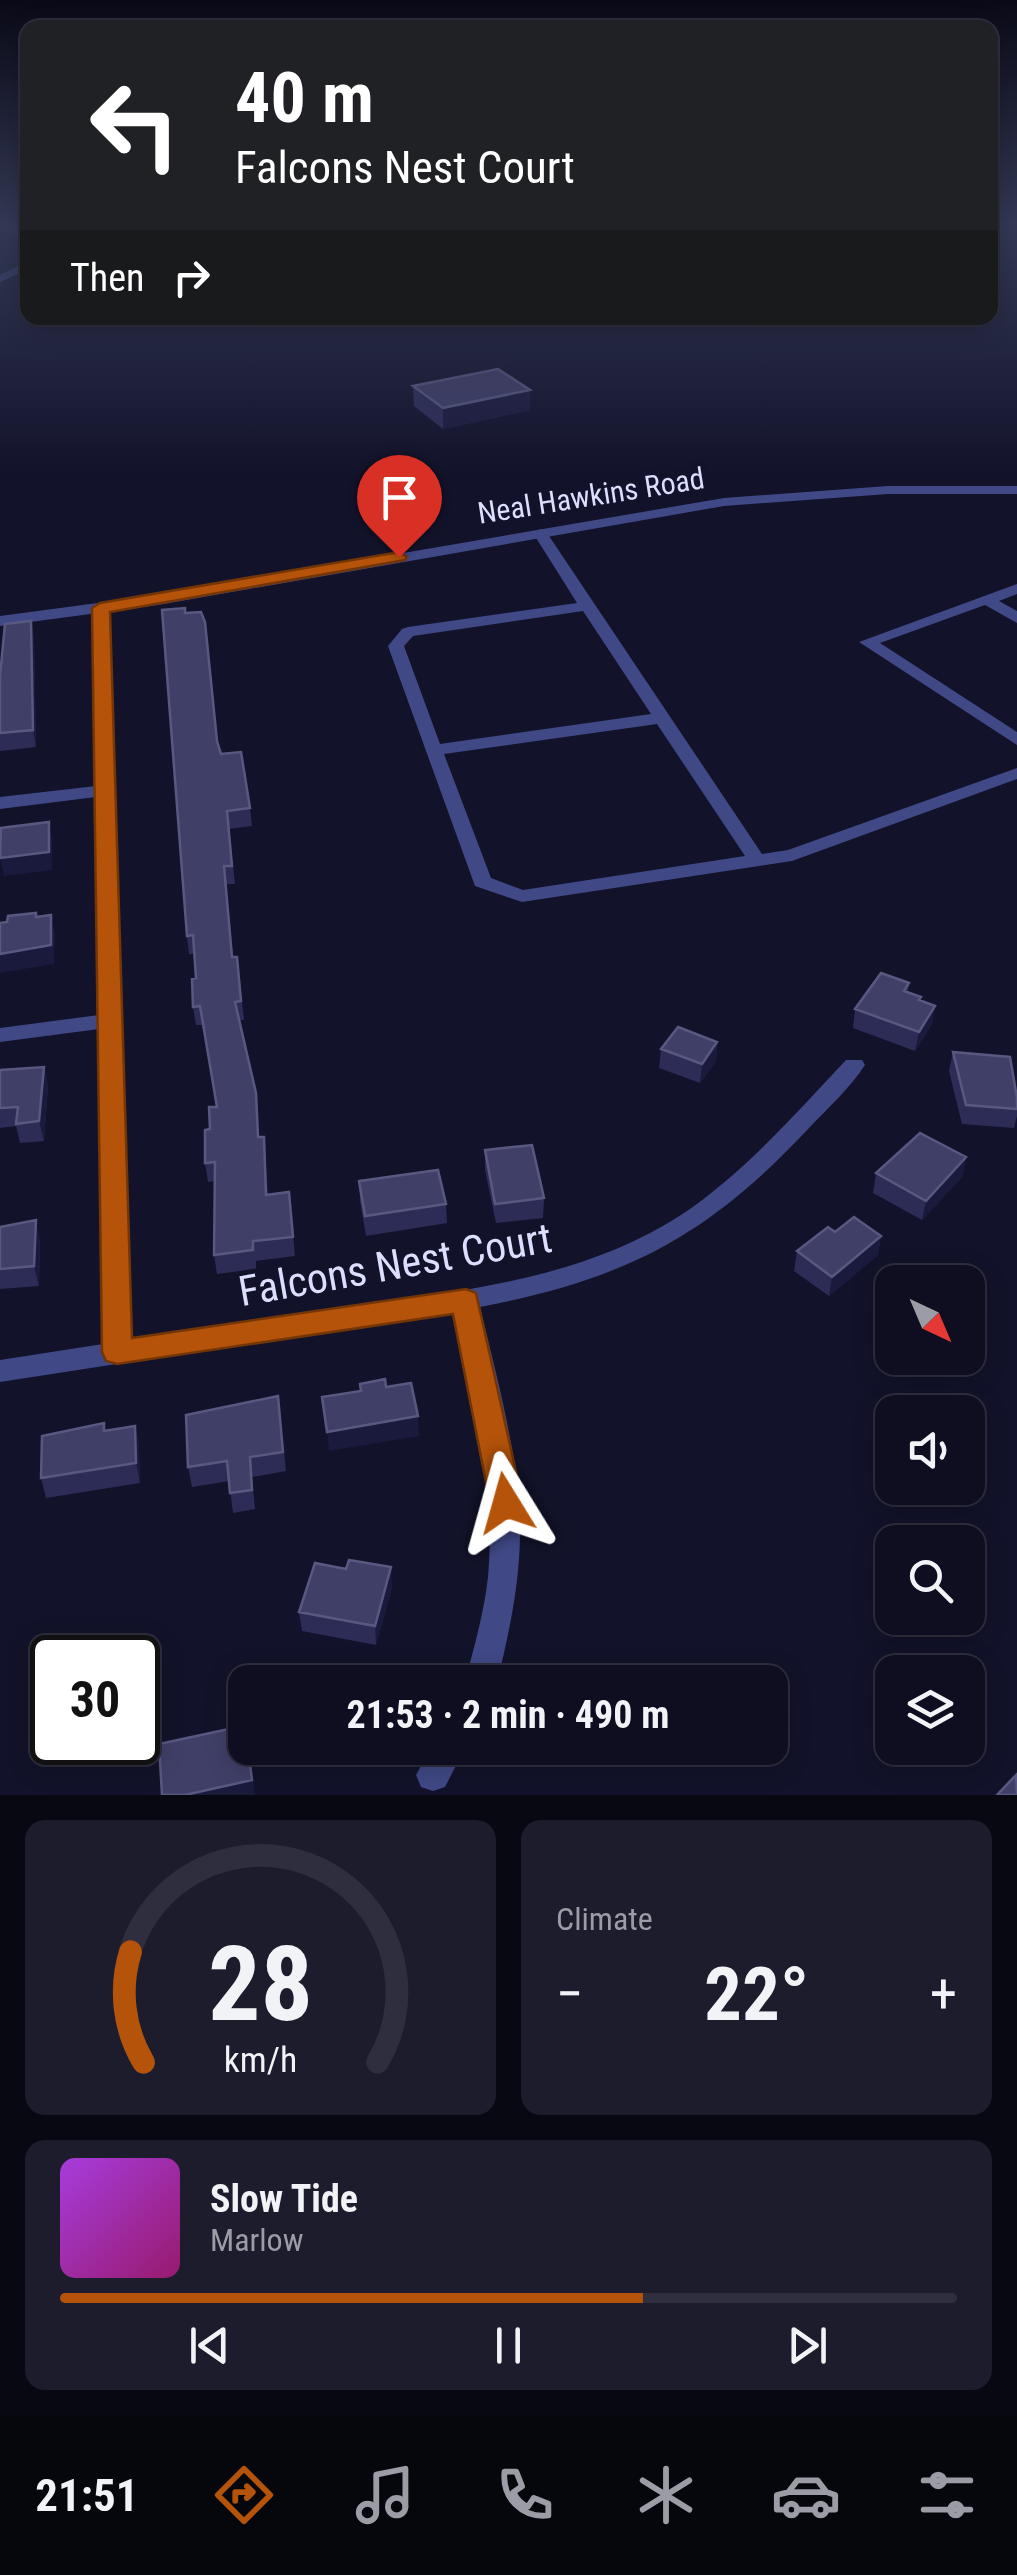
<!DOCTYPE html>
<html lang="en">
<head>
<meta charset="utf-8">
<style>
	:root { --surface:#0e0e20; --page:#1c1c2d; --text:#f1f3f6; --muted:#9b9ca5; --line:#2e2e3e; --accent:#b45309 }
	body { margin:0; font-family:"Roboto Condensed",sans-serif; background:var(--page); color:var(--text); height:100vh; display:flex; flex-direction:column; font-size:38px; white-space:nowrap }
	* { box-sizing:border-box; margin:0 }
	p { font-size:32px; color:var(--muted) }
	.icon { flex:none; width:55px; height:55px; fill:none; stroke:currentColor; stroke-width:2; stroke-linecap:round; stroke-linejoin:round }
	.map { position:relative; height:1795px; overflow:hidden }
	.panel { display:flex; flex-direction:column; gap:25px; padding:25px; background:#080812; flex:1 }
	.panel>* { flex:none }
	.banner { position:absolute; left:20px; top:20px; width:978px; height:305px; border-radius:20px; box-shadow:0 5px 25px #0003,0 0 0 2px var(--line); background:#202124; color:#fff; overflow:hidden }
	.needle { width:65px; rotate:136deg }
	.tools { position:absolute; left:875px; top:1265px; display:grid; gap:20px }
	.tools a { display:grid; place-items:center; width:110px; height:110px; border-radius:20px; background:var(--surface); box-shadow:0 5px 25px #0003,0 0 0 2px var(--line); font-size:50px }
	.speed { position:absolute; left:30px; top:1635px; display:flex; gap:20px; font-size:50px; font-weight:700; text-align:center }
	.speed>* { display:grid; place-content:center; width:130px; height:130px; border-radius:50%; background:var(--surface); box-shadow:0 5px 25px #0003,0 0 0 2px var(--line); line-height:1 }
	.speed .limit { border:5px solid #111; border-radius:15px; background:#fff; color:#111 }
	.pin { position:absolute; display:grid; place-items:center; width:85px; height:85px; color:#fff; margin:-102px -42px; border-radius:50% 50% 50% 0; rotate:-45deg; box-shadow:0 0 10px #0007 }
	.pin .icon { rotate:45deg }
	.me { position:absolute; width:110px; margin:-55px; rotate:352deg; stroke-linejoin:round; filter:drop-shadow(0 0 8px #0008) }
	.turn { display:flex; align-items:center; gap:35px; height:210px; padding:0 50px; font-size:45px }
	.turn .icon { width:130px; height:130px; stroke-width:2.5 }
	.turn b { display:block; font-size:70px; line-height:85px }
	.then { display:flex; align-items:center; height:95px; padding:0 50px; background:#0003; gap:20px; font-size:38px }
	.big { font-size:75px; font-weight:700; line-height:1.1 }
	.panel .widget { flex:1; display:flex; flex-direction:column; justify-content:center; gap:15px; min-width:0; padding:0 35px; border-radius:20px; background:var(--page) }
	.panel .dial { align-items:center; gap:0 }
	.dial svg { height:260px; overflow:visible; fill:none; stroke:var(--line); stroke-width:7; stroke-linecap:round; text-anchor:middle }
	.dial text { fill:var(--text); stroke:none }
	.song { display:flex; align-items:center; gap:30px }
	.cover { width:120px; height:120px; border-radius:15px; background:linear-gradient(135deg,hsl(280 70% 55%),hsl(320 70% 35%)) }
	.played { height:10px; border-radius:5px; background:linear-gradient(90deg,var(--accent) 65%,var(--line) 65%) }
	.keys { display:flex; justify-content:space-around; direction:ltr }
	.heat { display:flex; justify-content:space-between; align-items:center; font-size:55px; direction:ltr }
	.panel .tiles { flex:1; display:grid; gap:25px; grid-template-columns:1fr 1fr }
	.widget:last-child { grid-column:span 2 }
	.trip { position:absolute; left:228px; top:1665px; width:560px; height:100px; border-radius:20px; background:var(--surface); box-shadow:0 5px 25px #0003,0 0 0 2px var(--line); font-weight:700; line-height:100px; text-align:center }
	.tabs { display:flex; height:160px; justify-content:space-around; align-items:center; background:#06060d; color:var(--muted) }
	.tabs .icon { width:70px; height:70px }
	.tabs .selected { color:var(--accent) }
	.tabs b { font-size:45px; color:var(--text) }
	.map>svg:first-child { display:block }
	.lines { fill:none; stroke-linecap:round; stroke-linejoin:round }
	.minor { fill:#404986; fill-rule:evenodd }
	.tertiary { fill:#404986; fill-rule:evenodd }
	.wall { fill:#2d2c57 }
	.shaded-wall { fill:#1a1a3d }
	.building { fill:#403f68; stroke:#585880; stroke-width:2.5 }
	.route { fill:#b45309; stroke:#753606; stroke-width:2.5 }
	.labels { text-anchor:middle; stroke-width:10; stroke-linejoin:round; paint-order:stroke }
	.far-street-label { font-size:30px; fill:#dcdefd; stroke:#12122a }
	.near-street-label { font-size:42px; fill:#dcdefd; stroke:#12122a }
</style>
</head>
<body>
<div class="map">
<svg width="1017" height="1795" viewBox="0 0 1017 1795">
	<rect width="100%" height="100%" fill="#12122a"/>
	<g class="lines">
		<path class="minor" d="M0,226l28,7v7l-28,-10z
			M28,261v8l-28,13v-7z
			M540,529l7,4 215,321 26,-4 229,-82v11l-225,82 -270,41 -47,-16 -87,-240 14,-17 6,-2 169,-24 -44,-70zM583,611l68,103 -211,30 -36,-98 9,-10zM657,724l88,132 -222,34 -32,-12 -47,-124z
			M1017,584v10l-18,7 18,10v12l-32,-18 -105,38 137,89v13l-158,-103z
			M101,604l8,5 21,731c70,-11 140,-22 210,-32 116,-16 241,-28 341,-93 63,-42 114,-101 165,-155h16l3,5c-15,23 -37,43 -56,63 -101,108 -183,151 -329,179 18,75 40,152 40,230 -1,50 -11,97 -23,145h-32c9,-35 19,-69 23,-105 8,-90 -14,-177 -33,-265l-455,70v-22l103,-16 -4,-315 -99,13v-14l99,-13 -3,-218 -96,12v-12l96,-11 -3,-177z
			M431,1748h34l-20,39 -12,4 -12,-4 -5,-12z"/>
		<path class="tertiary" d="M888,486h129v8h-129l-164,12 -566,99 -158,21v-10l158,-21 566,-97z"/>
	</g>
	<path class="wall" d="M413,386l117,24 -87,19 -29,-23z
		M31,621l3,17 2,109 -36,4v-75z
		M218,742l3,12 29,54 2,18 -23,3 6,55h-9l7,73h4l7,63h-5l19,92 1,25h5l4,58 21,-3 6,64 -39,5v8l-39,5 -3,-19 1,-74 -7,1 -3,-19 5,-34 6,-22 -13,-82h-7l-3,-18 3,-29 -2,-24h-5l-2,-18z
		M909,983l-1,9 12,8 15,6 -3,18 -17,27 -62,-23 2,-19z
		M717,1042l-1,19 -16,22 -41,-15 2,-19z
		M953,1052l64,46v18l-3,12 -52,-4 -13,-53z
		M44,1067l4,19 -4,55 -24,2 -4,-17 -16,2v-58z
		M485,1150l59,48 -1,20 -47,5 -11,-53z
		M966,1157l-4,20 -40,43 -49,-27 3,-20z
		M359,1181l87,23 1,19 -81,13 -6,-35z
		M0,1227l40,12 -1,47 -39,3z
		M835,1232l46,4 -3,19 -49,41 -35,-25 3,-20z
		M278,1396l8,75 -34,6 3,32 -22,4 -4,-32 -37,6 -4,-20z
		M135,1426l4,20 1,37 -94,15 -5,-20 65,-47z
		M392,1587l-16,58 -74,-14 -3,-19z"/>
	<path class="shaded-wall" d="M530,390v20l-87,19v-21z
		M31,621l3,17 2,109 -3,-17z
		M49,822l3,18v30l-48,6 -4,-18z
		M51,915l4,19 -1,30 -54,9v-19z
		M935,1006l-3,18 -17,27 4,-19z
		M717,1042l-1,19 -16,22 2,-19z
		M44,1067l4,19 -4,55 -5,-20z
		M966,1157l-4,20 -40,43 4,-19z
		M36,1220l4,19 -1,47 -5,-20z
		M881,1236l-3,19 -49,41 3,-19z
		M418,1416l1,20 -90,15 -2,-19z
		M135,1426l4,20 1,37 -4,-20z
		M391,1567l1,20 -16,58 -1,-19z
		M249,1748l6,47h-70z"/>
	<path class="building" d="M498,369l32,21 -87,18 -30,-22z
		M185,608v5l16,-1 4,10 12,119 4,13 20,-2 9,56 -23,3 5,55h-8l8,91h5l4,44 -6,1 21,91 2,44h6l2,58 23,-3 4,45 -40,4v9l-39,5 1,-93 -10,1v-33l5,-1 -1,-22h8l-17,-101 -7,1 -1,-28 4,-1 -3,-43 -6,1 -25,-326z
		M31,621l2,109 -33,3v-57l5,-52z
		M49,822v30l-49,6 1,-30z
		M36,913v4l15,-2v30l-51,9v-31l7,-1 1,-6z
		M881,973l28,10 -5,8 17,6 -2,3 16,6 -16,26 -64,-23z
		M678,1027l39,15 -15,22 -41,-15z
		M953,1052l57,5 7,41v11l-51,-4z
		M44,1067l-5,54 -23,3 2,-17 -18,1v-38z
		M920,1133l46,24 -40,44 -50,-28z
		M532,1145l12,53 -49,6 -10,-54z
		M438,1170l8,34 -81,12 -6,-35z
		M854,1217l27,19 -49,41 -35,-26 31,-24 7,5z
		M36,1220l-2,46 -34,3v-42z
		M385,1379l1,8 25,-4 7,33 -91,16 -5,-35 39,-6 -1,-7z
		M278,1396l5,56 -33,5 2,33 -22,3 -3,-32 -39,6 -2,-52z
		M104,1423v8l31,-5 1,37 -95,15 1,-42z
		M349,1560l42,7 -16,59 -76,-14 16,-49 31,6z
		M238,1727l1,11 6,-1v11h3l4,32 -67,15h-23l-3,-51z
		M1016,1775l1,20h-20z"/>
	<linearGradient id="sky" x2="0" y2="1"><stop stop-color="#0a0a17"/><stop offset="0.47" stop-color="#333955"/><stop offset="1" stop-color="#333955" stop-opacity="0"/></linearGradient>
	<rect width="1017" height="477" fill="url(#sky)"/>
	<path class="route" d="M399,552l8,5 -2,3 -295,52 22,726 334,-49 10,4 47,210 -5,10 -12,4 -11,-4 -5,-10 -37,-189 -336,50 -11,-3 -4,-9 -10,-744 8,-5z"/>
	<g class="labels">
		<g class="far-street-label">
			<text transform="translate(591 496) rotate(-9)" y="10">Neal Hawkins Road</text>
		</g>
		<g class="near-street-label">
			<text transform="translate(395 1264) rotate(-10)" y="15">Falcons Nest Court</text>
		</g>
	</g>
</svg>
<div class="tools">
<a><svg class="needle" viewBox="-14 -14 28 28"><path d="M0-13l5 13h-10z" fill="#e53935"/><path d="M0 13l5-13h-10z" fill="#9b9ca5"/></svg></a>
<a><svg class="icon" aria-label="sound" viewBox="0 0 24 24"><path d="M4 9h4l5-4v14l-5-4H4zM17 9q2 3 0 6"/></svg></a>
<a><svg class="icon" aria-label="search" viewBox="0 0 24 24"><circle cx="10" cy="10" r="6"/><path d="M15 15l6 6"/></svg></a>
<a><svg class="icon" aria-label="layers" viewBox="0 0 24 24"><path d="M12 4l9 5-9 5-9-5zM3 14l9 5 9-5"/></svg></a>
</div>
<div class="speed"><div class="limit">30</div></div>
<div class="pin" style="left:399px;top:557px;background:#d93025"><svg class="icon" aria-label="arrive" viewBox="0 0 24 24"><path d="M6 21V4h12l-3 4 3 4H6"/></svg></div>
<svg class="me" style="left:506px;top:1503px" viewBox="-20 -20 40 40"><path d="M0-17L14 15 0 8-14 15z" fill="#b45309" stroke="#fff" stroke-width="4"/></svg>
<div class="trip">21:53 · 2 min · 490 m</div>
<div class="banner">
<div class="turn"><svg class="icon" aria-label="left" viewBox="0 0 24 24"><path d="M17 20v-9H6M10 6l-5 5 5 5"/></svg><div><b>40 m</b>Falcons Nest Court</div></div>
<div class="then">Then<svg class="icon" aria-label="right" viewBox="0 0 24 24"><path d="M7 20v-9h11M14 6l5 5-5 5"/></svg></div>
</div>
</div>
<section class="panel">
<div class="tiles">
<div class="widget dial"><svg viewBox="0 0 100 80">
<path d="M14 69A42 42 0 1 1 86 69"/>
<path d="M14 69A42 42 0 0 1 10 35" stroke="#b45309"/>
<text x="50" y="56" font-size="32" font-weight="700">28</text>
<text x="50" y="72" font-size="11">km/h</text>
</svg></div>
<div class="widget"><p>Climate</p>
<div class="heat"><a>−</a><b class="big">22°</b><a>+</a></div>
</div>
<div class="widget">
<div class="song"><i class="cover"></i><div><b>Slow Tide</b><p>Marlow</p></div></div>
<div class="played"></div>
<div class="keys"><svg class="icon" aria-label="previous" viewBox="0 0 24 24"><path d="M18 5L8 12l10 7zM5 5v14"/></svg><svg class="icon" aria-label="pause" viewBox="0 0 24 24"><path d="M8 5v14M16 5v14"/></svg><svg class="icon" aria-label="next" viewBox="0 0 24 24"><path d="M6 5l10 7-10 7zM19 5v14"/></svg></div>
</div>
</div>
</section>
<nav class="tabs">
<b>21:51</b>
<svg class="icon selected" aria-label="directions" viewBox="0 0 24 24"><path d="M12 3l9 9-9 9-9-9zM9 14v-3h6M13 9l2 2-2 2"/></svg>
<svg class="icon" aria-label="music" viewBox="0 0 24 24"><path d="M9 18V5l10-2v13"/><circle cx="6" cy="18" r="3"/><circle cx="16" cy="16" r="3"/></svg>
<svg class="icon" aria-label="phone" viewBox="0 0 24 24"><path d="M5 4h4l2 5-3 2q2 4 5 5l2-3 5 2v4C11 20 4 13 5 4z"/></svg>
<svg class="icon" aria-label="climate" viewBox="0 0 24 24"><path d="M12 3v18M4 7l16 10M4 17L20 7"/></svg>
<svg class="icon" aria-label="car" viewBox="0 0 24 24"><path d="M5 17H2v-5l4-1 3-4h7l3 4 3 1v5h-3M9 17h6M6 11h13"/><circle cx="7" cy="17" r="2"/><circle cx="17" cy="17" r="2"/></svg>
<svg class="icon" aria-label="filters" viewBox="0 0 24 24"><path d="M4 7h16M4 17h16"/><circle cx="9" cy="7" r="2"/><circle cx="15" cy="17" r="2"/></svg>
</nav>
</body>
</html>
